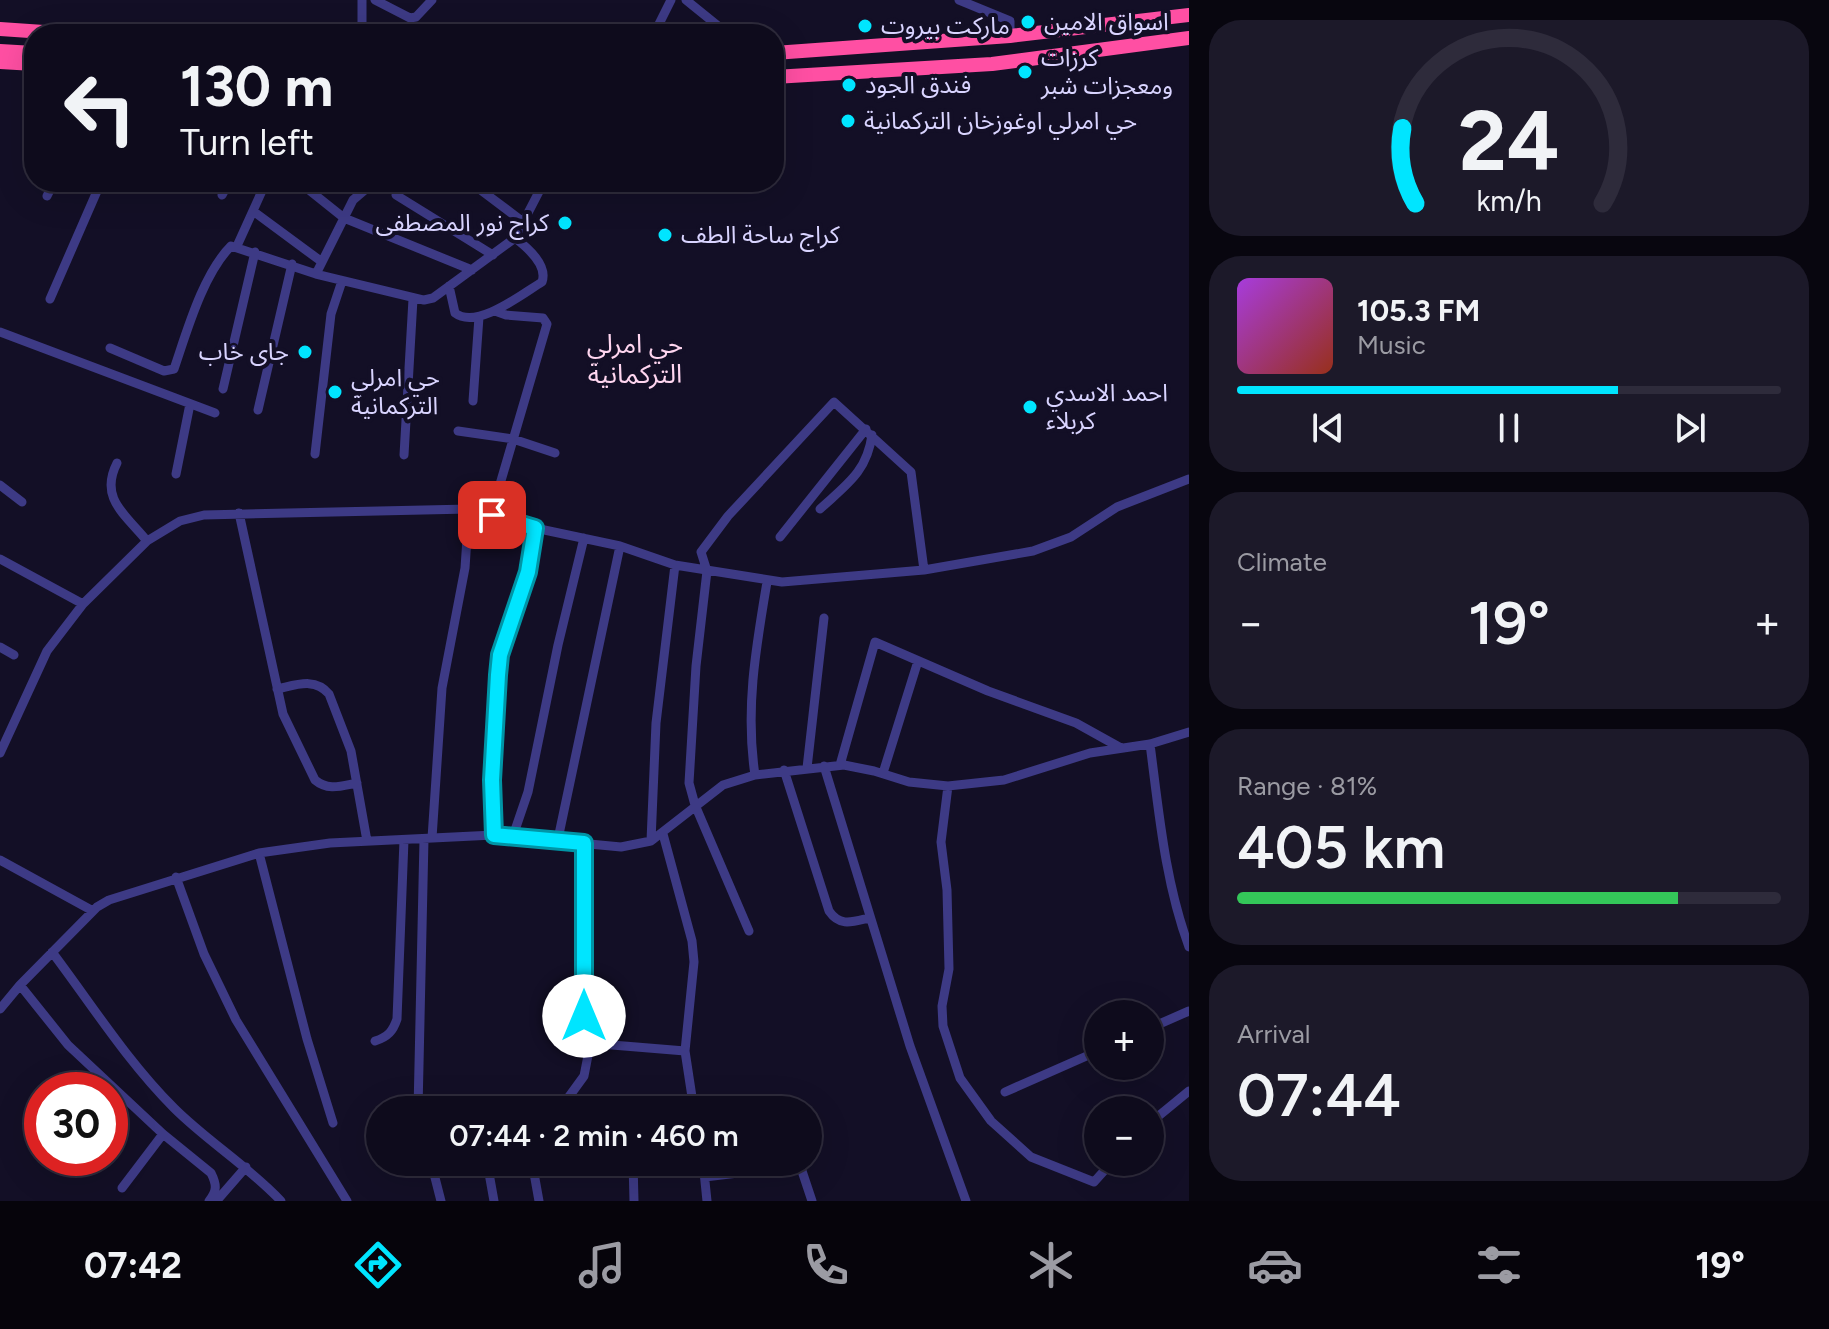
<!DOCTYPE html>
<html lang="en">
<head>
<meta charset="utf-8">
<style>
	:root { --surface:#0e0b1c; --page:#1c1929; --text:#f1f3f6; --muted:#9b9ba3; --line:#2e2b3b; --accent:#00e5ff }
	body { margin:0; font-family:Figtree,"Noto Sans Arabic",sans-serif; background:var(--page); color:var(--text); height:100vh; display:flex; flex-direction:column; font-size:30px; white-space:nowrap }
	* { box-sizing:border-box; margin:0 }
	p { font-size:26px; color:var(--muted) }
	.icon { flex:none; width:44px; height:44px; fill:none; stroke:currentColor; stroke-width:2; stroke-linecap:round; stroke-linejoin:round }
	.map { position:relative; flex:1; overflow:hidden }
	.side { display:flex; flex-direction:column; gap:20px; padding:20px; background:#08060f; width:640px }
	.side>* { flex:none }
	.top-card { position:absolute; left:24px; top:24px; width:760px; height:168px; border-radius:32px; box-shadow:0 8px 32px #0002,0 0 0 2px var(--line); background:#0e0b1c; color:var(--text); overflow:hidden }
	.buttons { position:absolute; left:1084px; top:1000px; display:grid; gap:16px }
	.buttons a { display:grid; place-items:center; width:80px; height:80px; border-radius:50%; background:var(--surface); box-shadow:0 8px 32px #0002,0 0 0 2px var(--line); font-size:40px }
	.speed { position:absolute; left:24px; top:1072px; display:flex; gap:16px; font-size:40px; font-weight:700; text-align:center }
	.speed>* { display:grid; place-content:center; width:104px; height:104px; border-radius:50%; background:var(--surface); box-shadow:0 8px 32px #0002,0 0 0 2px var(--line); line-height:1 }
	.speed .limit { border:12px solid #d22; background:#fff; color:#111 }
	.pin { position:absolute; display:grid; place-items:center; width:68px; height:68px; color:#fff; margin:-34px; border-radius:16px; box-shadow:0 4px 12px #0006 }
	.me { position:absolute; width:88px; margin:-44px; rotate:0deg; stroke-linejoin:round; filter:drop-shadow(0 0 6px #0008) }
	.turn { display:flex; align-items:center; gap:28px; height:168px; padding:0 24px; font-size:36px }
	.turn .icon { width:104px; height:104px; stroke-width:2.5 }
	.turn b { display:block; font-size:56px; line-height:68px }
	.big { font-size:60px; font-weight:600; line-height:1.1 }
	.side .tile { flex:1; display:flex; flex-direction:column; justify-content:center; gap:12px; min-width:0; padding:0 28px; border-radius:32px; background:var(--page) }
	.side .dial { align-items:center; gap:0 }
	.dial svg { height:208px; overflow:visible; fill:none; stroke:var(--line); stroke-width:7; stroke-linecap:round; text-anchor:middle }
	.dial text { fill:var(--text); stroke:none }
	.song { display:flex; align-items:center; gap:24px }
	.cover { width:96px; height:96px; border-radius:12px; background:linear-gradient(135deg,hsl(280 70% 55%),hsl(10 70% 35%)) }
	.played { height:8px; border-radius:4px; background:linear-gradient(90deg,var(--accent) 70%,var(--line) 70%) }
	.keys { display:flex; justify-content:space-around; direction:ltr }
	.heat { display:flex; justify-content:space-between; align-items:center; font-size:44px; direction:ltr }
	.charge { height:12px; border-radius:6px; background:linear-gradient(90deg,#34c759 81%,var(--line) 0) }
	.trip { position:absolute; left:366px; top:1096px; width:456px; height:80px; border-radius:40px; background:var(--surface); box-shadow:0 8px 32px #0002,0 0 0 2px var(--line); font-weight:600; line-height:80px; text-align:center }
	.dock { display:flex; height:128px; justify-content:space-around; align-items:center; background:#06040b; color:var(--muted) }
	.dock .icon { width:56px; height:56px }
	.dock .selected { color:var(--accent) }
	.dock b { font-size:36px; color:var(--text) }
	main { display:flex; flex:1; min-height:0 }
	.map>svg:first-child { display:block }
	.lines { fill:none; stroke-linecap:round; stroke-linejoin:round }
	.minor { stroke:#3d3a85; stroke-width:9 }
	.highway { stroke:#ff4fa3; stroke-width:14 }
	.route-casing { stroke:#0095a6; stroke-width:20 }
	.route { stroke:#00e5ff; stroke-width:14 }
	.poi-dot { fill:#00e5ff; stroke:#130f26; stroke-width:3 }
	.labels { text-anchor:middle; stroke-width:8; stroke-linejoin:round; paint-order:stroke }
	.poi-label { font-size:24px; fill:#d9d4ff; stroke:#130f26; text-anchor:start }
	.neighbourhood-label { font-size:26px; fill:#ffd6f0; stroke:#130f26 }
</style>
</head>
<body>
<main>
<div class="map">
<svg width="1189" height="1201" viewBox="0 0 1189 1201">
	<rect width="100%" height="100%" fill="#130f26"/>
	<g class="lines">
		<path class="minor" d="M375,0l35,18 6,-1 16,-17
			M686,0l42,34
			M959,0l51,21v15
			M362,34v-34
			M654,34l17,-34
			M299,182l45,36 128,52
			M470,182l52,39
			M222,195l7,-13
			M396,195l97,60
			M47,196l7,-14
			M253,211l69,51
			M237,246l29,-64
			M316,274l37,-74 21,-18
			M449,286l6,27c22,17 67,-19 87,-31 6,-17 -14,-34 -27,-44
			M50,299l51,-117
			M495,311l11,4 37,3 4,6 -49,167
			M0,332l215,81
			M110,348l54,23 10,-2c13,-38 29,-95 57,-123l85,28 108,26 9,-2 82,-60 29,-56
			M223,389l32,-137
			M473,401l6,-84
			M258,410l34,-146
			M458,431l55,8 42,14
			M315,454l16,-140 11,-33
			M404,455l9,-156
			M117,463c-18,35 8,51 30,78
			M176,474l14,-70
			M0,485l22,17
			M820,509c26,-24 47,-37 52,-74
			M239,513l44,201 32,66c13,11 26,6 42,3
			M780,537l86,-108
			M0,559l83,45
			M0,647l14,8
			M277,689c19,-4 38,-12 52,5l22,57 16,90
			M1150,744c9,69 15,138 39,203
			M0,753l47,-102 36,-47 64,-63 33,-20 24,-6 265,-6 66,19 85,18 55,19 107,17 142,-12 109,-19 38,-14 46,-30 72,-28
			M840,765l35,-123 113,49 88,32 45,25
			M824,766l86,280 56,155
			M807,768l17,-150
			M784,770l45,141c11,16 23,11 40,7
			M883,773l35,-112
			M755,775c-10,-66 1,-128 12,-193
			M948,786l-7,56 6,48 2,79 -7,37 1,20 17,52 31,43 40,36 63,25 18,-20
			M663,834l29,107 2,21 -9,89 9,59
			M494,835l-2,-55 6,-105 2,-20 28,-83 7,-44
			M513,836l15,-44 30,-147 26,-107
			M432,838l10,-150 23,-120 4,-59
			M558,839l62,-293
			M651,841l5,-118 19,-158
			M584,843l1,187 6,10 9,4 85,7
			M259,853l48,186 26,84
			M0,860l93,51
			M176,877l28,77 32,66 111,181
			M749,931l-54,-126 -6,-22 7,-117 11,-95 -6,-19 27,-36 106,-114 77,70 13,98
			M52,952c40,53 75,109 122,156 33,33 74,58 107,93
			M20,985l48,60 95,89 48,39c6,12 6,18 -2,28
			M0,1009l20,-24 77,-78 12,-7 150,-47 71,-10 164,-8 127,12 30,-6 72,-56 32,-10 89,-10 30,6 35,11 39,4 56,-6 86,-27 60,-9 39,-12
			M1150,1028l39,-17
			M375,1041c13,-4 18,-10 22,-22l7,-179
			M1005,1092l93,-41
			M418,1110l6,-271
			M543,1110l9,-3
			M565,1110l3,-12 16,-22 7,-36
			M1150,1123l39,-32
			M431,1162l10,39
			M487,1162l7,39
			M532,1162l7,39
			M574,1162l8,4 15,-4
			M633,1162l1,39
			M703,1162l4,39
			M799,1162l13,39
			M705,1177l33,-4 23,-11
			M122,1188l41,-54
			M219,1198l27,-31"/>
		<path class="highway" d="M0,29l73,5
			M0,51l34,2
			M774,53l236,-17 179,-21
			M0,62l34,2
			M774,77l218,-13 197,-26"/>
	</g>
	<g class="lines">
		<defs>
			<path id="route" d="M492,515l43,13 -7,44 -28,83 -2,20 -6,105 2,55 90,8v173"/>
		</defs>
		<use href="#route" class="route-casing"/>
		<use href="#route" class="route"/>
	</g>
	<g class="poi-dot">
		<circle cx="1028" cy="22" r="8"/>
		<circle cx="865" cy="26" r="8"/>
		<circle cx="1025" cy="72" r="8"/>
		<circle cx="849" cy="85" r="8"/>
		<circle cx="848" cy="121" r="8"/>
		<circle cx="565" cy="223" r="8"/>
		<circle cx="665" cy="235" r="8"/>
		<circle cx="305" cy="352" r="8"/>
		<circle cx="335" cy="392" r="8"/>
		<circle cx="1030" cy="407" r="8"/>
	</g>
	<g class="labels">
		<g class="poi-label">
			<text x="1044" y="30">اسواق الامين</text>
			<text x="881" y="34">ماركت بيروت</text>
			<text x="1041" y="66">كرزات<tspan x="1041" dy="28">ومعجزات شبر</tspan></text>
			<text x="865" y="93">فندق الجود</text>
			<text x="864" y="129">حي امرلي اوغوزخان التركمانية</text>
			<text x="549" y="231" text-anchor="end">كراج نور المصطفى</text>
			<text x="681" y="243">كراج ساحة الطف</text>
			<text x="289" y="360" text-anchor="end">جای خاب</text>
			<text x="351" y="386">حي امرلي<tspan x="351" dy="28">التركمانية</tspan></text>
			<text x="1046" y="401">احمد الاسدي<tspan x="1046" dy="28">كربلاء</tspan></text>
		</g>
		<g class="neighbourhood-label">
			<text x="635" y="353">حي امرلي<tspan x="635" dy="30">التركمانية</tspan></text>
		</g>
	</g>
</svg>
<div class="buttons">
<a>+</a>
<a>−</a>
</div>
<div class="speed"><div class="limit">30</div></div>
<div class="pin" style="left:492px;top:515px;background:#d93025"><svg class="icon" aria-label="arrive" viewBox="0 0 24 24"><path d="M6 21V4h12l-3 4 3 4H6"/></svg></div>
<svg class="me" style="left:584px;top:1016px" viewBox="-20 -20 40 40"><circle r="19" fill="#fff"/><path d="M0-13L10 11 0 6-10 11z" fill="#00e5ff"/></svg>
<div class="trip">07:44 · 2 min · 460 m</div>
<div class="top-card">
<div class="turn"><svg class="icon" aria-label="left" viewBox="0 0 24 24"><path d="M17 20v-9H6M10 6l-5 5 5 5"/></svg><div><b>130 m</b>Turn left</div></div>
</div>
</div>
<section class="side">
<div class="tile dial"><svg viewBox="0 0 100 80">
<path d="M14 69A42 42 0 1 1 86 69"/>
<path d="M14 69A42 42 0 0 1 9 40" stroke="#00e5ff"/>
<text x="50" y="56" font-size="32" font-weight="700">24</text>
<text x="50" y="72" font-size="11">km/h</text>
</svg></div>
<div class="tile">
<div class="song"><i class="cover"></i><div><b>105.3 FM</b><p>Music</p></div></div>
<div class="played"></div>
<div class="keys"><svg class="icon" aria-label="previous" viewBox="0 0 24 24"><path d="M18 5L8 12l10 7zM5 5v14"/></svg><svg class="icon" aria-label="pause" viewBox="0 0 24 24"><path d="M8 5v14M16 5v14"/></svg><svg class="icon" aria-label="next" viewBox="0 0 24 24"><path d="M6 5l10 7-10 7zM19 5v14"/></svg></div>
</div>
<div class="tile"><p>Climate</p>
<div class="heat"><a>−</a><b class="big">19°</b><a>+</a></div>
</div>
<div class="tile"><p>Range · 81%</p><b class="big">405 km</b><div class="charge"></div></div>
<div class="tile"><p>Arrival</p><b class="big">07:44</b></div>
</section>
</main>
<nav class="dock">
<b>07:42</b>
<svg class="icon selected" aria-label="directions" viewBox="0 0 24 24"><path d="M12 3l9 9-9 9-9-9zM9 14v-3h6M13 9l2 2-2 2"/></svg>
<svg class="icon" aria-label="music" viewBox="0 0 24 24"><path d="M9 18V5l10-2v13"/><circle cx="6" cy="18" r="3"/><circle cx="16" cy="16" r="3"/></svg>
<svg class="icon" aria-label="phone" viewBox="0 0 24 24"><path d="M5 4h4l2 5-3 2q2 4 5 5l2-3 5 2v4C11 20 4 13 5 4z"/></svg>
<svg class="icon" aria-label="climate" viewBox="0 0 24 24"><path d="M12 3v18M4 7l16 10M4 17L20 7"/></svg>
<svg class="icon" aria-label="car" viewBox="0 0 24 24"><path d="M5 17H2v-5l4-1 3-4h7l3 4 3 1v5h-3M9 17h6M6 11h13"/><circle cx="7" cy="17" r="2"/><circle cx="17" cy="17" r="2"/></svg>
<svg class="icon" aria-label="filters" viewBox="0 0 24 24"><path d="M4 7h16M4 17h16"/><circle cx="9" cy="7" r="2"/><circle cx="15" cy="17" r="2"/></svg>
<b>19°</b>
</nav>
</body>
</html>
